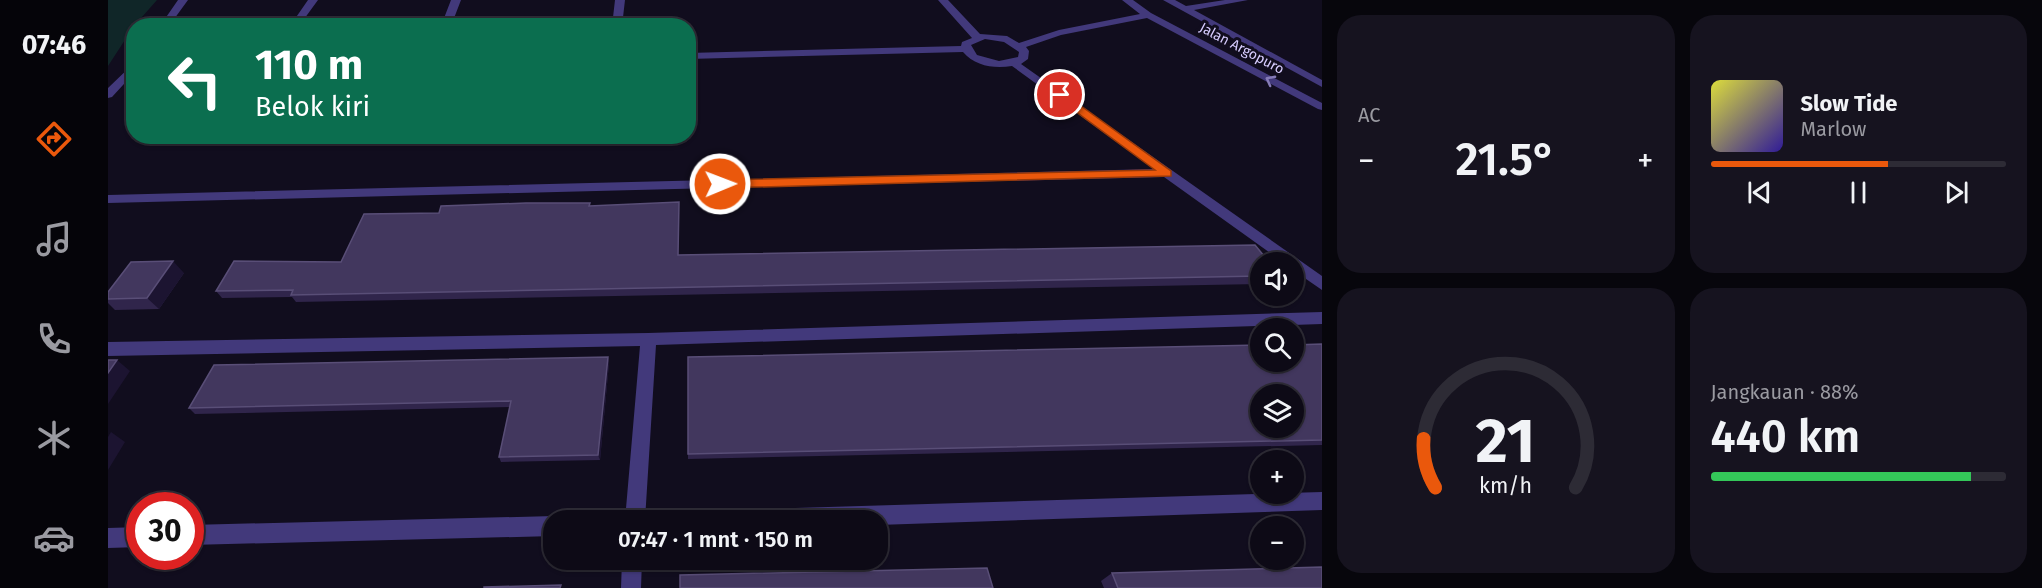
<!DOCTYPE html>
<html lang="id">
<head>
<meta charset="utf-8">
<style>
	:root { --surface:#0d0a16; --page:#16131f; --text:#f1f3f6; --muted:#9a9aa1; --line:#2d2b35; --accent:#ea580c }
	body { margin:0; font-family:"Fira Sans",sans-serif; background:var(--page); color:var(--text); height:100vh; display:flex; flex-direction:column; font-size:22px; white-space:nowrap }
	* { box-sizing:border-box; margin:0 }
	p { font-size:20px; color:var(--muted) }
	.icon { flex:none; width:33px; height:33px; fill:none; stroke:currentColor; stroke-width:2; stroke-linecap:round; stroke-linejoin:round }
	.map { position:relative; flex:1; overflow:hidden }
	.details { display:flex; flex-direction:column; gap:15px; padding:15px; background:#07060c; width:720px }
	.details>* { flex:none }
	.guide { position:absolute; left:18px; top:18px; width:570px; height:126px; border-radius:24px; box-shadow:0 2px 4px #0004,0 0 0 2px var(--line); background:#0b6e4f; color:#fff; overflow:hidden }
	.buttons { position:absolute; left:1142px; top:252px; display:grid; gap:12px }
	.buttons a { display:grid; place-items:center; width:54px; height:54px; border-radius:50%; background:var(--surface); box-shadow:0 2px 4px #0004,0 0 0 2px var(--line); font-size:30px }
	.speed { position:absolute; left:18px; top:492px; display:flex; gap:12px; font-size:30px; font-weight:700; text-align:center }
	.speed>* { display:grid; place-content:center; width:78px; height:78px; border-radius:50%; background:var(--surface); box-shadow:0 2px 4px #0004,0 0 0 2px var(--line); line-height:1 }
	.speed .limit { border:9px solid #d22; background:#fff; color:#111 }
	.pin { position:absolute; display:grid; place-items:center; width:51px; height:51px; color:#fff; margin:-26px; border:3px solid #fff; border-radius:50%; box-shadow:0 2px 6px #0007 }
	.me { position:absolute; width:66px; margin:-33px; rotate:89deg; stroke-linejoin:round; filter:drop-shadow(0 0 4px #0008) }
	.turn { display:flex; align-items:center; gap:21px; height:126px; padding:0 30px; font-size:27px }
	.turn .icon { width:78px; height:78px; stroke-width:2.5 }
	.turn b { display:block; font-size:42px; line-height:51px }
	.big { font-size:45px; font-weight:600; line-height:1.1 }
	.details .tile { flex:1; display:flex; flex-direction:column; justify-content:center; gap:9px; min-width:0; padding:0 21px; border-radius:24px; background:var(--page) }
	.details .dial { align-items:center; gap:0 }
	.dial svg { height:156px; overflow:visible; fill:none; stroke:var(--line); stroke-width:7; stroke-linecap:round; text-anchor:middle }
	.dial text { fill:var(--text); stroke:none }
	.song { display:flex; align-items:center; gap:18px }
	.cover { width:72px; height:72px; border-radius:9px; background:linear-gradient(135deg,hsl(60 70% 55%),hsl(250 70% 35%)) }
	.played { height:6px; border-radius:3px; background:linear-gradient(90deg,var(--accent) 60%,var(--line) 60%) }
	.keys { display:flex; justify-content:space-around; direction:ltr }
	.heat { display:flex; justify-content:space-between; align-items:center; font-size:33px; direction:ltr }
	.charge { height:9px; border-radius:4px; background:linear-gradient(90deg,#34c759 88%,var(--line) 0) }
	.details .tiles { flex:1; display:grid; gap:15px; grid-template-columns:repeat(2,1fr) }
	.trip { position:absolute; left:435px; top:510px; width:345px; height:60px; border-radius:24px; background:var(--surface); box-shadow:0 2px 4px #0004,0 0 0 2px var(--line); font-weight:600; line-height:60px; text-align:center }
	main { display:flex; flex:1; min-height:0 }
	.tabs { display:flex; flex-direction:column; width:108px; justify-content:space-around; align-items:center; background:#050409; color:var(--muted) }
	.tabs .icon { width:42px; height:42px }
	.tabs .selected { color:var(--accent) }
	.tabs b { font-size:27px; color:var(--text) }
	.map>svg:first-child { display:block }
	.green { fill:#102628 }
	.lines { fill:none; stroke-linecap:round; stroke-linejoin:round }
	.minor { fill:#42397b; fill-rule:evenodd }
	.wall { fill:#30254b }
	.shaded-wall { fill:#1c1431 }
	.building { fill:#42375e; stroke:#594e77; stroke-width:1.5; fill-rule:evenodd }
	.oneway { stroke:#857bb6 }
	.route { fill:#ea580c; stroke:#983908; stroke-width:1.5 }
	.labels { text-anchor:middle; stroke-width:6; stroke-linejoin:round; paint-order:stroke }
	.far-street-label { font-size:14px; fill:#d6cbfd; stroke:#110d1e }
</style>
</head>
<body>
<main>
<nav class="tabs">
<b>07:46</b>
<svg class="icon selected" aria-label="directions" viewBox="0 0 24 24"><path d="M12 3l9 9-9 9-9-9zM9 14v-3h6M13 9l2 2-2 2"/></svg>
<svg class="icon" aria-label="music" viewBox="0 0 24 24"><path d="M9 18V5l10-2v13"/><circle cx="6" cy="18" r="3"/><circle cx="16" cy="16" r="3"/></svg>
<svg class="icon" aria-label="phone" viewBox="0 0 24 24"><path d="M5 4h4l2 5-3 2q2 4 5 5l2-3 5 2v4C11 20 4 13 5 4z"/></svg>
<svg class="icon" aria-label="climate" viewBox="0 0 24 24"><path d="M12 3v18M4 7l16 10M4 17L20 7"/></svg>
<svg class="icon" aria-label="car" viewBox="0 0 24 24"><path d="M5 17H2v-5l4-1 3-4h7l3 4 3 1v5h-3M9 17h6M6 11h13"/><circle cx="7" cy="17" r="2"/><circle cx="17" cy="17" r="2"/></svg>
</nav>
<div class="map">
<svg width="1214" height="588" viewBox="0 0 1214 588">
	<rect width="100%" height="100%" fill="#110d1e"/>
	<path class="green" d="M0,0h49l-23,26 -26,40z"/>
	<g class="lines">
		<path class="minor" d="M70,0h10l-19,26h-9z
			M200,0h10l-19,26h-9z
			M343,0h10l-10,26h-10z
			M507,0h10l-3,26h-10z
			M830,0h10l32,34 27,2 12,7 40,-13 81,-16 -18,-14h11l18,13 171,90v7l-4,-1 -171,-91 -86,17 -35,12 3,4 -1,8 -7,5 301,212v14l-29,-20v-8h-10l-119,-85 -1056,26v-8l1046,-26 -142,-103c-18,3 -37,0 -49,-14l-275,7v-6l273,-7 1,-4 10,-4zM877,39l19,3 15,10 -1,5 -19,4 -22,-6 -6,-10z
			M1055,0h12l11,6 39,-6h23l-54,10 128,70v7z
			M26,63v10l-22,24 -4,1v-10z
			M1214,312v12l-666,21 -11,175h-20l15,-174 -532,10v-14l540,-9z
			M1214,492v18l-444,15v-5h-156l3,-7 7,-3z
			M446,516l7,4h-7v16l-364,9v-20z
			M32,527v20l-32,1v-20z
			M514,560h20l-1,28h-20z"/>
	</g>
	<path class="wall" d="M482,206l89,3 -1,46 582,7v22l-964,18 -4,-5 -70,1 -6,-7 125,-29 98,-49z
		M76,273l-25,36 -44,1 -7,-7v-11z
		M1214,344v101l-634,14v-5z
		M500,357l1,6 -9,97 -99,2 -2,-5 11,-50 -315,7 -6,-6z
		M1004,573l210,15h-218l-3,-7z"/>
	<path class="shaded-wall" d="M65,261l11,12 -25,36 -12,-11z
		M500,357l1,6 -9,97 -2,-5z
		M9,360l13,11 -22,33v-31z
		M3,432l14,10 -17,28v-33z"/>
	<path class="building" d="M571,202l-1,53 577,-10 14,17h-9v14l-969,19 2,-5 -77,1 18,-30 107,1 23,-48 75,-1 2,-7 85,-3h64l-1,3z
		M65,261l-26,37 -39,1v-7l23,-30z
		M1214,344v96l-634,14v-97l572,-12v17h33v-17zM1152,394h33v34h-33z
		M500,357l-10,98 -99,2 12,-56 -322,7 25,-43z
		M0,360h9l-9,13z
		M1214,567v21h-204l-6,-15z
		M879,568l6,20h-313v-13z
		M453,585l-1,3h-76v-1z"/>
	<defs><path id="oneway-chevron" d="M-2-3.5L2.5 0L-2 3.5" fill="none" stroke-width="1.6" stroke-linecap="round" stroke-linejoin="round" transform="scale(1.5)"/></defs>
	<use class="oneway" href="#oneway-chevron" transform="translate(1162 80) rotate(-152)"/>
	<path class="route" d="M948,93h7l108,78v5l-451,12 -6,-4 6,-4 435,-10 -99,-73z"/>
	<g class="labels">
		<g class="far-street-label">
			<text transform="translate(1134 48) rotate(28)" y="5">Jalan Argopuro</text>
		</g>
	</g>
</svg>
<div class="buttons">
<a><svg class="icon" aria-label="sound" viewBox="0 0 24 24"><path d="M4 9h4l5-4v14l-5-4H4zM17 9q2 3 0 6"/></svg></a>
<a><svg class="icon" aria-label="search" viewBox="0 0 24 24"><circle cx="10" cy="10" r="6"/><path d="M15 15l6 6"/></svg></a>
<a><svg class="icon" aria-label="layers" viewBox="0 0 24 24"><path d="M12 4l9 5-9 5-9-5zM3 14l9 5 9-5"/></svg></a>
<a>+</a>
<a>−</a>
</div>
<div class="speed"><div class="limit">30</div></div>
<div class="pin" style="left:952px;top:95px;background:#d93025"><svg class="icon" aria-label="arrive" viewBox="0 0 24 24"><path d="M6 21V4h12l-3 4 3 4H6"/></svg></div>
<svg class="me" style="left:612px;top:184px" viewBox="-20 -20 40 40"><circle r="17" fill="#ea580c" stroke="#fff" stroke-width="3"/><path d="M0-11L8 9 0 5-8 9z" fill="#fff"/></svg>
<div class="trip">07:47 · 1 mnt · 150 m</div>
<div class="guide">
<div class="turn"><svg class="icon" aria-label="left" viewBox="0 0 24 24"><path d="M17 20v-9H6M10 6l-5 5 5 5"/></svg><div><b>110 m</b>Belok kiri</div></div>
</div>
</div>
<section class="details">
<div class="tiles">
<div class="tile"><p>AC</p>
<div class="heat"><a>−</a><b class="big">21.5°</b><a>+</a></div>
</div>
<div class="tile">
<div class="song"><i class="cover"></i><div><b>Slow Tide</b><p>Marlow</p></div></div>
<div class="played"></div>
<div class="keys"><svg class="icon" aria-label="previous" viewBox="0 0 24 24"><path d="M18 5L8 12l10 7zM5 5v14"/></svg><svg class="icon" aria-label="pause" viewBox="0 0 24 24"><path d="M8 5v14M16 5v14"/></svg><svg class="icon" aria-label="next" viewBox="0 0 24 24"><path d="M6 5l10 7-10 7zM19 5v14"/></svg></div>
</div>
<div class="tile dial"><svg viewBox="0 0 100 80">
<path d="M14 69A42 42 0 1 1 86 69"/>
<path d="M14 69A42 42 0 0 1 8 44" stroke="#ea580c"/>
<text x="50" y="56" font-size="32" font-weight="700">21</text>
<text x="50" y="72" font-size="11">km/h</text>
</svg></div>
<div class="tile"><p>Jangkauan · 88%</p><b class="big">440 km</b><div class="charge"></div></div>
</div>
</section>
</main>
</body>
</html>
